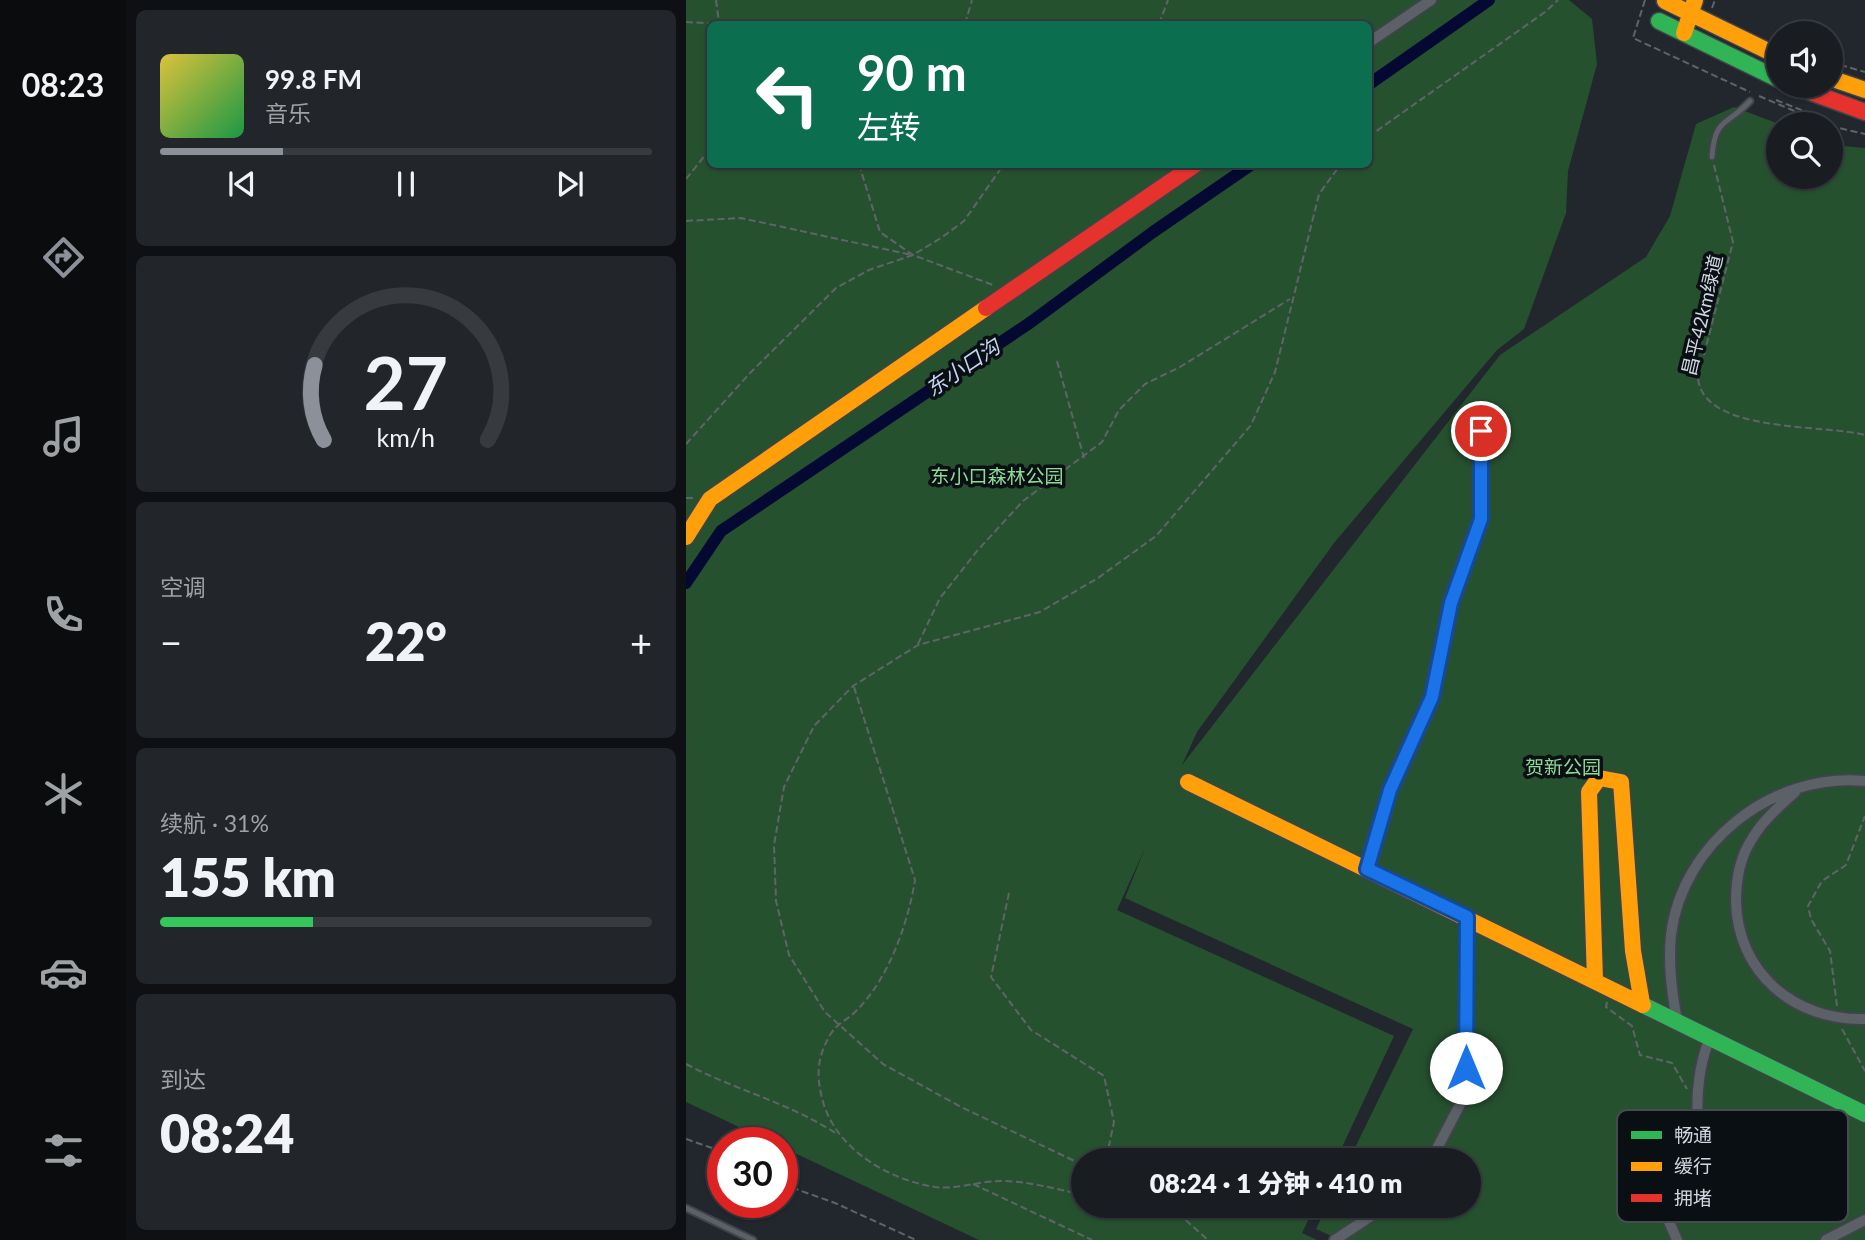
<!DOCTYPE html>
<html lang="zh">
<head>
<meta charset="utf-8">
<style>
	:root { --surface:#191d22; --page:#22262a; --text:#f1f3f6; --muted:#9fa2a5; --line:#373b40; --accent:#8c9099 }
	body { margin:0; font-family:Lato,"Noto Sans SC",sans-serif; background:var(--page); color:var(--text); height:100vh; display:flex; flex-direction:column; font-size:26px; white-space:nowrap }
	* { box-sizing:border-box; margin:0 }
	p { font-size:23px; color:var(--muted) }
	.icon { flex:none; width:38px; height:38px; fill:none; stroke:currentColor; stroke-width:2; stroke-linecap:round; stroke-linejoin:round }
	.map { position:relative; flex:1; overflow:hidden }
	.drawer { display:flex; flex-direction:column; gap:10px; padding:10px; background:#0e1013; width:560px }
	.drawer>* { flex:none }
	.top-card { position:absolute; left:21px; top:21px; width:665px; height:147px; border-radius:10px; box-shadow:0 2px 5px #0004,0 0 0 2px var(--line); background:#0b6e4f; color:#fff; overflow:hidden }
	.fabs { position:absolute; left:1080px; top:21px; display:grid; gap:14px }
	.fabs a { display:grid; place-items:center; width:77px; height:77px; border-radius:50%; background:var(--surface); box-shadow:0 2px 5px #0004,0 0 0 2px var(--line); font-size:35px }
	.speed { position:absolute; left:21px; top:1127px; display:flex; gap:14px; font-size:35px; font-weight:700; text-align:center }
	.speed>* { display:grid; place-content:center; width:91px; height:91px; border-radius:50%; background:var(--surface); box-shadow:0 2px 5px #0004,0 0 0 2px var(--line); line-height:1 }
	.speed .limit { border:10px solid #d22; background:#fff; color:#111 }
	.pin { position:absolute; display:grid; place-items:center; width:60px; height:60px; color:#fff; margin:-30px; border:4px solid #fff; border-radius:50%; box-shadow:0 2px 7px #0007 }
	.me { position:absolute; width:77px; margin:-38px; rotate:0deg; stroke-linejoin:round; filter:drop-shadow(0 0 5px #0008) }
	.turn { display:flex; align-items:center; gap:24px; height:147px; padding:0 35px; font-size:32px }
	.turn .icon { width:91px; height:91px; stroke-width:2.5 }
	.turn b { display:block; font-size:49px; line-height:60px }
	.big { font-size:52px; font-weight:800; line-height:1.1 }
	.drawer .tile { flex:1; display:flex; flex-direction:column; justify-content:center; gap:10px; min-width:0; padding:0 24px; border-radius:10px; background:var(--page) }
	.drawer .dial { align-items:center; gap:0 }
	.dial svg { height:182px; overflow:visible; fill:none; stroke:var(--line); stroke-width:7; stroke-linecap:round; text-anchor:middle }
	.dial text { fill:var(--text); stroke:none }
	.song { display:flex; align-items:center; gap:21px }
	.cover { width:84px; height:84px; border-radius:10px; background:linear-gradient(135deg,hsl(50 70% 55%),hsl(140 70% 35%)) }
	.played { height:7px; border-radius:4px; background:linear-gradient(90deg,var(--accent) 25%,var(--line) 25%) }
	.keys { display:flex; justify-content:space-around; direction:ltr }
	.heat { display:flex; justify-content:space-between; align-items:center; font-size:38px; direction:ltr }
	.charge { height:10px; border-radius:5px; background:linear-gradient(90deg,#34c759 31%,var(--line) 0) }
	.trip { position:absolute; left:385px; top:1148px; width:410px; height:70px; border-radius:35px; background:var(--surface); box-shadow:0 2px 5px #0004,0 0 0 2px var(--line); font-weight:800; line-height:70px; text-align:center }
	main { display:flex; flex:1; min-height:0 }
	.tab-bar { display:flex; flex-direction:column; width:126px; justify-content:space-around; align-items:center; background:#0a0c0e; color:var(--muted) }
	.tab-bar .icon { width:49px; height:49px }
	.tab-bar .current { color:var(--accent) }
	.tab-bar b { font-size:32px; color:var(--text) }
	.map>svg:first-child { display:block }
	.green { fill:#26512f; fill-rule:evenodd }
	.lines { fill:none; stroke-linecap:round; stroke-linejoin:round }
	.canal { stroke:#030932; stroke-width:12 }
	.lane-casing { stroke:#3e4449; stroke-width:9 }
	.street-casing { stroke:#3e4449; stroke-width:14 }
	.fast-casing { stroke:#3e4449; stroke-width:19 }
	.slow-casing { stroke:#3e4449; stroke-width:19 }
	.jam-casing { stroke:#3e4449; stroke-width:19 }
	.path { stroke:#5f6469; stroke-width:2; stroke-dasharray:7 3.5; stroke-linecap:butt }
	.lane { stroke:#5b6166; stroke-width:5 }
	.street { stroke:#5b6166; stroke-width:10 }
	.fast { stroke:#30b455; stroke-width:16 }
	.slow { stroke:#ff9f0a; stroke-width:16 }
	.jam { stroke:#e5322d; stroke-width:16 }
	.route-casing { stroke:#114b97; stroke-width:18 }
	.route { stroke:#1a73e8; stroke-width:12 }
	.labels { text-anchor:middle; stroke-width:7; stroke-linejoin:round; paint-order:stroke }
	.street-label { font-size:19px; fill:#d0d8df; stroke:#0a0f14 }
	.park-label { font-size:19px; fill:#8eda97; stroke:#0a0f14 }
	.water-label { font-size:21px; font-style:italic; fill:#c2d5f4; stroke:#0a0f14 }
	.key { fill:#0a0f14; stroke:#454b51; stroke-width:2 }
	.key-label { font-size:19px; fill:#d0d8df }
</style>
</head>
<body>
<main>
<nav class="tab-bar">
<b>08:23</b>
<svg class="icon current" aria-label="directions" viewBox="0 0 24 24"><path d="M12 3l9 9-9 9-9-9zM9 14v-3h6M13 9l2 2-2 2"/></svg>
<svg class="icon" aria-label="music" viewBox="0 0 24 24"><path d="M9 18V5l10-2v13"/><circle cx="6" cy="18" r="3"/><circle cx="16" cy="16" r="3"/></svg>
<svg class="icon" aria-label="phone" viewBox="0 0 24 24"><path d="M5 4h4l2 5-3 2q2 4 5 5l2-3 5 2v4C11 20 4 13 5 4z"/></svg>
<svg class="icon" aria-label="climate" viewBox="0 0 24 24"><path d="M12 3v18M4 7l16 10M4 17L20 7"/></svg>
<svg class="icon" aria-label="car" viewBox="0 0 24 24"><path d="M5 17H2v-5l4-1 3-4h7l3 4 3 1v5h-3M9 17h6M6 11h13"/><circle cx="7" cy="17" r="2"/><circle cx="17" cy="17" r="2"/></svg>
<svg class="icon" aria-label="filters" viewBox="0 0 24 24"><path d="M4 7h16M4 17h16"/><circle cx="9" cy="7" r="2"/><circle cx="15" cy="17" r="2"/></svg>
</nav>
<section class="drawer">
<div class="tile">
<div class="song"><i class="cover"></i><div><b>99.8 FM</b><p>音乐</p></div></div>
<div class="played"></div>
<div class="keys"><svg class="icon" aria-label="previous" viewBox="0 0 24 24"><path d="M18 5L8 12l10 7zM5 5v14"/></svg><svg class="icon" aria-label="pause" viewBox="0 0 24 24"><path d="M8 5v14M16 5v14"/></svg><svg class="icon" aria-label="next" viewBox="0 0 24 24"><path d="M6 5l10 7-10 7zM19 5v14"/></svg></div>
</div>
<div class="tile dial"><svg viewBox="0 0 100 80">
<path d="M14 69A42 42 0 1 1 86 69"/>
<path d="M14 69A42 42 0 0 1 10 36" stroke="#8c9099"/>
<text x="50" y="56" font-size="32" font-weight="700">27</text>
<text x="50" y="72" font-size="11">km/h</text>
</svg></div>
<div class="tile"><p>空调</p>
<div class="heat"><a>−</a><b class="big">22°</b><a>+</a></div>
</div>
<div class="tile"><p>续航 · 31%</p><b class="big">155 km</b><div class="charge"></div></div>
<div class="tile"><p>到达</p><b class="big">08:24</b></div>
</section>
<div class="map">
<svg width="1179" height="1240" viewBox="0 0 1179 1240">
	<rect width="100%" height="100%" fill="#21272d"/>
	<path class="green" d="M0,0h883l23,19 5,45 -29,107 -2,42 -42,116 -27,21 -163,193 -137,189 -15,33 318,-410 146,-98 24,-41 26,-92 38,-17 45,17 -1,53h52l1,-32 34,3v1092h-525l-24,-11 11,-23h141v-46h-119l64,-131 -288,-131 20,-50 -28,62 277,126 -58,124h-253v46h232l-13,27 15,7h-338l-197,-93v-4h-9l-87,-41zM24,24h658v140h-658z"/>
	<g class="lines">
		<path class="canal" d="M682,85l121,-85
			M0,583l35,-52 310,-209 122,-90 99,-68"/>
		<defs>
			<path id="lane" d="M1026,157c3,-40 14,-30 38,-56
				M0,1208l67,32"/>
			<path id="street" d="M682,43l63,-43
				M1109,792c-15,14 -33,29 -43,47 -12,18 -16,40 -16,62 1,71 58,120 129,118
				M991,1021c-5,-29 -9,-57 -6,-86 11,-92 102,-163 194,-154
				M1024,1038c-22,51 -11,123 2,176
				M745,1160l35,-67 1,-176
				M649,1240l51,-34
				M991,1240l-16,-37 13,-22 29,-4
				M1140,1240l39,-20"/>
			<path id="fast" d="M973,21l119,58
				M957,1005l222,109"/>
			<path id="slow" d="M979,1l113,55
				M998,33l11,-33
				M1144,78l35,12
				M0,537l24,-38 276,-191
				M502,782l455,223
				M681,869l23,-79 42,-93 19,-95 15,-41
				M909,980l-6,-188 10,-14 22,4 12,169 9,52"/>
			<path id="jam" d="M1108,86l71,26
				M300,308l210,-144
				M780,561l15,-42v-88"/>
		</defs>
		<use href="#lane" class="lane-casing"/>
		<use href="#street" class="street-casing"/>
		<use href="#fast" class="fast-casing"/>
		<use href="#slow" class="slow-casing"/>
		<use href="#jam" class="jam-casing"/>
		<path class="path" d="M30,0l3,23
			M959,0l-12,38 117,54
			M1026,8l3,-8
			M0,22l35,2
			M279,24l7,-24
			M473,24l9,-24
			M1144,62l35,10
			M1073,96l66,28
			M1090,100l53,21
			M1144,126l35,8
			M682,137l177,-125 13,-12
			M173,164l21,68 33,23 80,30
			M1028,165l19,77 -35,136c5,56 128,46 167,57
			M0,179l24,-30
			M0,221l55,-3 171,37
			M371,361l27,97
			M0,444l65,-72 85,-84 33,-18 44,-15 28,-17 23,-17 40,-57
			M0,498h9
			M232,644l22,-46 37,-47 46,-50 79,-59 17,-32 26,-26 35,-17 110,-68
			M168,687l61,193c-7,43 -26,98 -58,130 -9,10 -19,12 -27,25 -14,24 -14,44 -6,70 15,46 66,75 111,82 22,3 47,-7 69,-6 27,1 53,8 79,14
			M323,893l-18,84 40,53 73,46 10,46 -8,38
			M921,1002l-1,5 26,19 8,29 32,8 15,26
			M1151,1006l-7,-55 -19,-32 -3,-13 14,-25 24,-16 19,-49
			M1156,1029l23,42
			M0,1064c49,26 104,39 151,70
			M1022,1111l40,5 51,29 36,29 -5,28 14,16
			M0,1139l26,9h11
			M397,1165l-122,-58 -78,-43 -58,-52 -36,-57 -13,-54 -2,-56 10,-58 30,-61 39,-40 65,-41 122,-33 58,-34 58,-42 95,-111 24,-53 44,-178 22,-30
			M96,1184l53,19 81,37
			M287,1184l119,56
			M436,1206l17,2 2,-2
			M484,1206l38,34"/>
		<use href="#lane" class="lane"/>
		<use href="#street" class="street"/>
		<use href="#fast" class="fast"/>
		<use href="#slow" class="slow"/>
		<use href="#jam" class="jam"/>
	</g>
	<g class="lines">
		<defs>
			<path id="route" d="M780,1068l1,-151 -100,-48 23,-79 42,-93 19,-94 30,-84v-88"/>
		</defs>
		<use href="#route" class="route-casing"/>
		<use href="#route" class="route"/>
	</g>
	<g class="labels">
		<g class="street-label">
			<text transform="translate(1016 315) rotate(-77)" y="7">昌平42km绿道</text>
		</g>
		<g class="park-label">
			<text x="311" y="483">东小口森林公园</text>
			<text x="877" y="774">贺新公园</text>
		</g>
		<g class="water-label">
			<text transform="translate(277 368) rotate(-34)" y="7">东小口沟</text>
		</g>
	</g>
	<rect x="931" y="1110" width="231" height="112" rx="10" class="key"/>
	<rect x="945" y="1131" width="31" height="8" fill="#30b455"/>
	<rect x="945" y="1162" width="31" height="9" fill="#ff9f0a"/>
	<rect x="945" y="1194" width="31" height="8" fill="#e5322d"/>
	<g class="key-label">
		<text x="988" y="1142">畅通</text>
		<text x="988" y="1173">缓行</text>
		<text x="988" y="1205">拥堵</text>
	</g>
</svg>
<div class="fabs">
<a><svg class="icon" aria-label="sound" viewBox="0 0 24 24"><path d="M4 9h4l5-4v14l-5-4H4zM17 9q2 3 0 6"/></svg></a>
<a><svg class="icon" aria-label="search" viewBox="0 0 24 24"><circle cx="10" cy="10" r="6"/><path d="M15 15l6 6"/></svg></a>
</div>
<div class="speed"><div class="limit">30</div></div>
<div class="pin" style="left:795px;top:431px;background:#d93025"><svg class="icon" aria-label="arrive" viewBox="0 0 24 24"><path d="M6 21V4h12l-3 4 3 4H6"/></svg></div>
<svg class="me" style="left:780px;top:1068px" viewBox="-20 -20 40 40"><circle r="19" fill="#fff"/><path d="M0-13L10 11 0 6-10 11z" fill="#1a73e8"/></svg>
<div class="trip">08:24 · 1 分钟 · 410 m</div>
<div class="top-card">
<div class="turn"><svg class="icon" aria-label="left" viewBox="0 0 24 24"><path d="M17 20v-9H6M10 6l-5 5 5 5"/></svg><div><b>90 m</b>左转</div></div>
</div>
</div>
</main>
</body>
</html>
